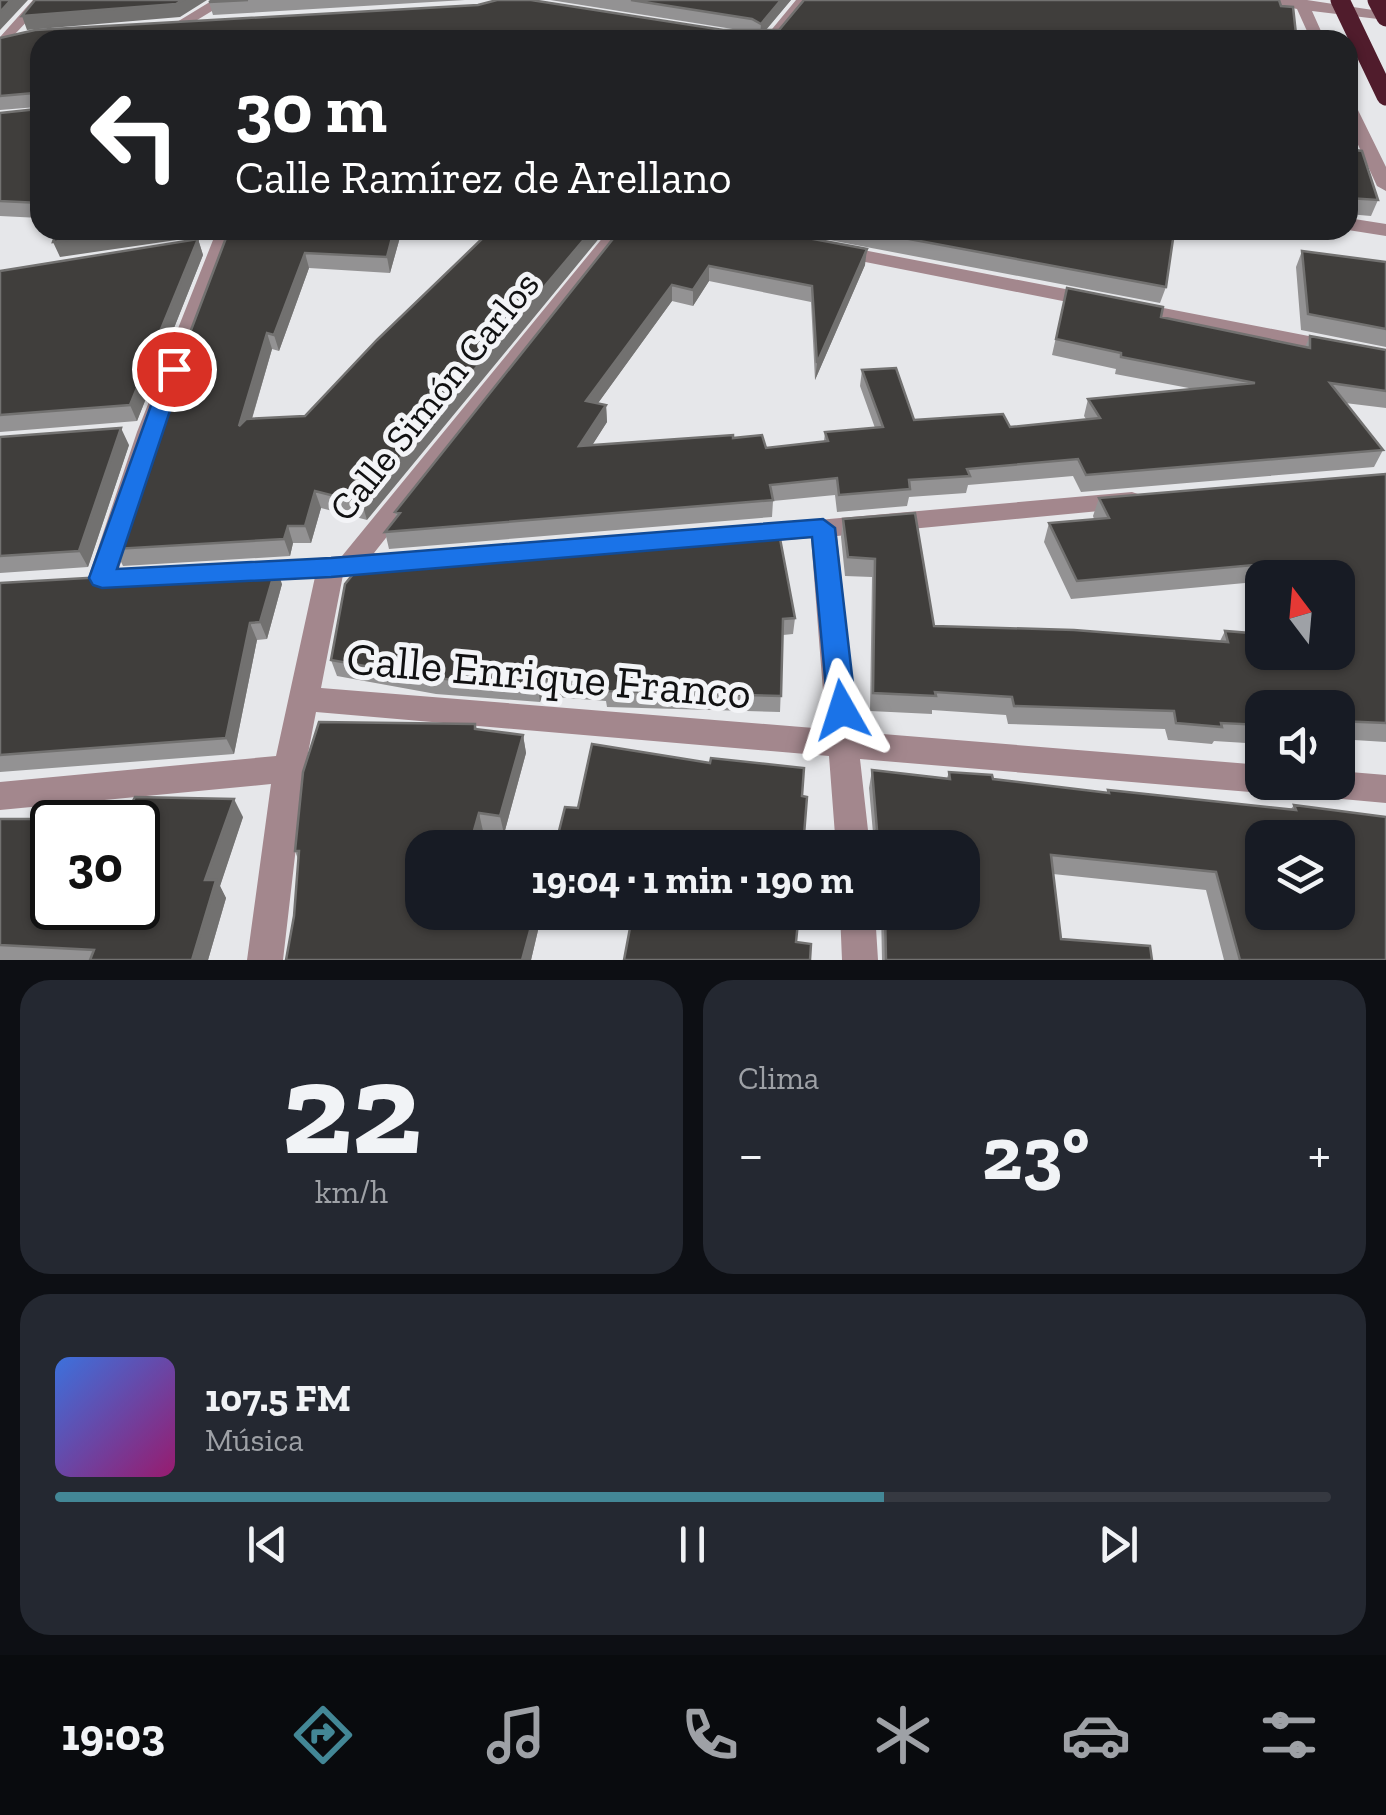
<!DOCTYPE html>
<html lang="es">
<head>
<meta charset="utf-8">
<style>
	:root { --surface:#171b24; --page:#242831; --text:#f1f3f6; --muted:#9ea1a6; --line:#363941; --accent:#438796 }
	body { margin:0; font-family:"Zilla Slab",serif; background:var(--page); color:var(--text); height:100vh; display:flex; flex-direction:column; font-size:38px; white-space:nowrap }
	* { box-sizing:border-box; margin:0 }
	p { font-size:32px; color:var(--muted) }
	.icon { flex:none; width:55px; height:55px; fill:none; stroke:currentColor; stroke-width:2; stroke-linecap:round; stroke-linejoin:round }
	.map { position:relative; height:960px; overflow:hidden }
	.side { display:flex; flex-direction:column; gap:20px; padding:20px; background:#0d0f14; flex:1 }
	.side>* { flex:none }
	.banner { position:absolute; left:30px; top:30px; width:1328px; height:210px; border-radius:30px; box-shadow:0 2px 8px #0004; background:#202124; color:#fff; overflow:hidden }
	.needle { width:65px; rotate:344deg }
	.fabs { position:absolute; left:1245px; top:560px; display:grid; gap:20px }
	.fabs a { display:grid; place-items:center; width:110px; height:110px; border-radius:20px; background:var(--surface); box-shadow:0 2px 8px #0004; font-size:50px }
	.speed { position:absolute; left:30px; top:800px; display:flex; gap:20px; font-size:50px; font-weight:700; text-align:center }
	.speed>* { display:grid; place-content:center; width:130px; height:130px; border-radius:50%; background:var(--surface); box-shadow:0 2px 8px #0004; line-height:1 }
	.speed .limit { border:5px solid #111; border-radius:15px; background:#fff; color:#111 }
	.pin { position:absolute; display:grid; place-items:center; width:85px; height:85px; color:#fff; margin:-42px; border:5px solid #fff; border-radius:50%; box-shadow:0 2px 10px #0007 }
	.me { position:absolute; width:110px; margin:-55px; rotate:354deg; stroke-linejoin:round; filter:drop-shadow(0 0 8px #0008) }
	.turn { display:flex; align-items:center; gap:35px; height:210px; padding:0 40px; font-size:45px }
	.turn .icon { width:130px; height:130px; stroke-width:2.5 }
	.turn b { display:block; font-size:70px; line-height:85px }
	.big { font-size:75px; font-weight:700; line-height:1.1 }
	.side .card { flex:1; display:flex; flex-direction:column; justify-content:center; gap:15px; min-width:0; padding:0 35px; border-radius:30px; background:var(--page) }
	.side .dial { align-items:center; gap:0 }
	.dial b { font-size:130px; line-height:1 }
	.song { display:flex; align-items:center; gap:30px }
	.cover { width:120px; height:120px; border-radius:15px; background:linear-gradient(135deg,hsl(220 70% 55%),hsl(320 70% 35%)) }
	.played { height:10px; border-radius:5px; background:linear-gradient(90deg,var(--accent) 65%,var(--line) 65%) }
	.keys { display:flex; justify-content:space-around; direction:ltr }
	.heat { display:flex; justify-content:space-between; align-items:center; font-size:55px; direction:ltr }
	.side .tiles { flex:1; display:grid; gap:20px; grid-template-columns:1fr 1fr }
	.card:last-child { grid-column:span 2 }
	.trip { position:absolute; left:405px; top:830px; width:575px; height:100px; border-radius:30px; background:var(--surface); box-shadow:0 2px 8px #0004; font-weight:700; line-height:100px; text-align:center }
	.tab-bar { display:flex; height:160px; justify-content:space-around; align-items:center; background:#090b0e; color:var(--muted) }
	.tab-bar .icon { width:70px; height:70px }
	.tab-bar .selected { color:var(--accent) }
	.tab-bar b { font-size:45px; color:var(--text) }
	.map>svg:first-child { display:block }
	.lines { fill:none; stroke-linecap:round; stroke-linejoin:round }
	.minor { fill:#a3878d; fill-rule:evenodd }
	.highway-bridge { stroke:#501c2c; stroke-width:19 }
	.wall { fill:#939293 }
	.shaded-wall { fill:#727170 }
	.building { fill:#403e3c; stroke:#727170; stroke-width:2.5; fill-rule:evenodd }
	.route { fill:#1a73e8; stroke:#114b97; stroke-width:2.5 }
	.labels { text-anchor:middle; stroke-width:10; stroke-linejoin:round; paint-order:stroke }
	.street-label { font-size:38px; fill:#111112; stroke:#f3f4f7 }
	.near-street-label { font-size:45px; fill:#111112; stroke:#f3f4f7 }
</style>
</head>
<body>
<div class="map">
<svg width="1386" height="960" viewBox="0 0 1386 960">
	<rect width="100%" height="100%" fill="#e6e7ea"/>
	<g class="lines">
		<path class="minor" d="M33,0h14l-47,50v-13z
			M213,0h17l-46,28 -12,-3z
			M796,0h14l-32,40h-15z
			M1256,0h51l79,12v8l-74,-9 13,29h-14l-14,-31z
			M1348,101l8,5 30,61v24l-9,-5 -29,-63z
			M1348,218l38,6v12l-38,-6z
			M217,230h20l-76,202 -45,146 -4,7h-20l-4,-7 49,-146z
			M609,230h20l-255,323 30,2 3,7 -3,7 -61,6 -22,113 505,41 -15,-191 -63,5 -9,-2 -4,-7 4,-7 393,-35 9,3 4,6 -4,6 -304,29 21,196 404,33v17h14l-3,7 -11,4 -402,-34 10,89h-34l-7,-92 -513,-44 -11,57 -22,191h-36l24,-176 -271,26v-28l276,-26 39,-179 -71,5 -10,-3 -4,-7 4,-7 108,-9z
			M832,244l554,107v14l-561,-111v-8z
			M1338,771l48,4v28l-77,-7 -11,-4 -5,-10h45z
			M840,912h35l3,48h-36z"/>
		<path class="highway-bridge" d="M1340,0l46,96
			M1377,0l9,17"/>
	</g>
	<path class="wall" d="M213,0h252l-252,15 -4,-13z
		M550,0h241l-25,30 530,4 -1256,6v178l-40,-2v-103l37,-4v-2l-37,3v-72l739,-8z
		M1348,149l30,51 -7,16 -23,-2z
		M229,230h173l-12,43 -81,-5 -30,83 -7,-2 -20,70 53,-3 72,-76 -10,180 -46,-12 -10,35h-18l-3,13 -167,10 -8,-17z
		M620,230l245,35 -50,115 -4,-78 -102,-21 -16,25 -21,-5 -74,102 8,2 1,17 -15,23 141,-7 33,10 58,-7 1,-9 50,-4 -15,-42 2,-16 52,50 96,7 76,-8 -2,-3 4,-17 106,-10 -79,-15 1,-5 -64,-14 15,-67 94,29 144,30 5,-11 76,14v58l-41,-5 38,47 -9,17 -293,25 -8,-16 -105,9 -2,8 -57,4 -2,9 -70,6 -2,-17 -62,6 -1,16 -383,32 -4,-17 11,-14 -1,-6z
		M777,230h346l43,57 -6,16z
		M198,239l5,16 -66,166 -137,11v-161z
		M1302,251l84,11v85l-85,-17 -5,-63z
		M0,437l129,8 -41,122 -88,6z
		M1386,474v268l-48,-3v-31h-76v36l-48,-3 -2,3 -44,-4 -3,-11 -157,-5 -2,-9 -74,-5v4l-62,-3 2,-134 -27,-1 -4,-39 2,-18 91,107 286,15 5,-10 113,21v-74h-76v22l-6,-18 -185,17 -27,-57 5,-19 45,-4 -1,-3 6,-18z
		M0,583l282,1 -15,55 -10,1 -23,114 -234,18z
		M795,618l-2,16 -10,1 -3,77 -173,-5 -1,-6 -64,-5 -2,6 -104,-8 -99,-18 -6,-16z
		M319,722l156,2 2,5 46,6 3,18 -22,81 -21,-3 -5,17h-56v64h115l2,14 -8,34h-245l8,-44 4,-57 -3,-8 8,-79z
		M710,763l92,33 1,52h-245l-1,-9 21,-31z
		M872,770l75,8 2,-6 44,7 114,14 1,-3 183,19 3,-4 92,155h-162l-18,-70 -153,-16 8,65 91,21h-270l-1,-48h81v-64h-93l4,-15 -4,-45z
		M243,817l-23,69 6,12 -18,62h-208v-141z"/>
	<path class="shaded-wall" d="M11,0h17l-28,30v-18z
		M183,0h24l-27,17 -153,13 -5,-14z
		M781,0h10l-31,37 1,-13z
		M132,230h82l-3,5 -151,22 -7,-15z
		M394,230h8l-12,43 -3,-16z
		M592,230h14l-239,290 -5,-17z
		M198,239l5,16 -66,166 -7,-16z
		M867,249l-2,16 -50,115 2,-17z
		M305,253l4,15 -30,83 -5,-16z
		M709,266v15l-16,25v-16z
		M672,285v16l-84,116 -2,-16z
		M267,333l5,16 -27,93 -6,-16z
		M606,405l1,17 -26,41 -2,-17z
		M121,428l8,17 -41,122 -9,-16z
		M315,491l6,17 -10,35 -6,-17z
		M288,526l5,17 -3,13 -6,-17z
		M276,567l6,17 -15,55 -7,-17z
		M250,623l7,17 -23,114 -8,-16z
		M540,680l2,16 -2,6 -2,-16z
		M523,735l3,18 -22,81 -4,-18z
		M234,799l9,18 -23,69 6,12 -18,62h-16l13,-80z
		M479,813l4,18 -5,17h-9z
		M535,912h2l2,14 -8,34h-9z"/>
	<path class="building" d="M0,0h11l-11,12z
		M35,0h148l-7,4 -154,12z
		M213,0h35l-39,2z
		M497,0h34l192,30h56l25,-30h475l2,6 12,1 3,27 4,6h-1260v163l-40,-2v-88l37,-4 1,-12 -4,-4 -34,3v-58l35,-8 443,-25z
		M631,0h150l-20,24 -9,-5z
		M1348,149l14,2 16,49 -30,-2z
		M57,230h75l-79,12z
		M229,230h165l-7,27 -82,-4 -31,82 -7,-2 -28,93 7,-7 59,-3 72,-76 110,-106 4,1 6,-5h95l-230,273 -47,-12 -10,35h-17l-4,13 -169,10 43,-132z
		M620,230h145l102,19 -50,114 -5,-77 -103,-20 -16,24 -21,-5 -86,116 20,4 -27,41 154,-11v3l29,-3 4,13 62,-7 -3,-9 58,-5 -21,-57 34,-2 18,52 89,-6 7,13 90,-9 -12,-19 167,-16 -134,-26v-4l-65,-14 11,-51 96,19 -2,10 149,31v-12l76,14v41l-56,-8 53,67 -297,25 -8,-16 -111,10 3,7 -61,4 1,9 -71,6 -2,-17 -67,7 3,15 -388,32 15,-19 -5,-1z
		M861,230h262l50,9 -7,48z
		M198,239l-68,166 -130,10v-144z
		M1302,251l84,11v67l-78,-15z
		M121,428l-42,123 -79,5v-119z
		M1386,474v249l-48,-2v-13h-76v17l-41,-2 1,4 -46,-4 -2,-12 -160,-5 -2,-9 -77,-5 1,4 -63,-3 2,-134 -27,-2 -5,-38 72,-6 19,113 140,4 154,12 -3,-11 37,3v18h76v-74h-68l-5,-14 -188,17 -28,-58 60,-5 -10,-20z
		M778,528l17,90 -12,1 -2,77 -176,-5 2,-6 -67,-5 -2,6 -106,-8 -101,-18 14,-76 18,-22z
		M276,567l-16,55 -10,1 -24,115 -226,17v-172z
		M319,722l156,2v5l48,6 -23,81 -21,-3 -10,35h-47v64h113l-13,48h-236l8,-44 5,-65h-4l8,-79z
		M592,744l118,19 1,-5 93,10 -2,28 5,1 -4,51h-179l-67,-9 8,-32 13,1z
		M872,770l78,9 -1,-7 43,3 1,4 116,14 -1,-3 188,20 -2,-5 92,12v143h-146l-24,-88 -165,-17 10,84 89,7 2,14h-266l-1,-48h77v-64h-91v-14l6,-4zM1262,838h76v74h-76z
		M135,797l99,2 -29,81h11l-24,80h-102l4,-10 -94,-5v-126h57l5,-9 66,1zM52,822h86v86h-86z
		M633,912h166l-3,30 15,2 -1,16h-186z"/>
	<path class="route" d="M174,363l10,6 -67,200 214,-11 492,-39 12,9 21,182 -4,8 -10,3 -10,-3 -4,-8 -16,-173 -481,40 -229,11 -9,-3 -4,-7 75,-209z"/>
	<g class="labels">
		<g class="street-label">
			<text transform="translate(434 396) rotate(-51)" y="13">Calle Simón Carlos</text>
		</g>
		<g class="near-street-label">
			<text transform="translate(549 675) rotate(5)" y="16">Calle Enrique Franco</text>
		</g>
	</g>
</svg>
<div class="fabs">
<a><svg class="needle" viewBox="-14 -14 28 28"><path d="M0-13l5 13h-10z" fill="#e53935"/><path d="M0 13l5-13h-10z" fill="#9ea1a6"/></svg></a>
<a><svg class="icon" aria-label="sound" viewBox="0 0 24 24"><path d="M4 9h4l5-4v14l-5-4H4zM17 9q2 3 0 6"/></svg></a>
<a><svg class="icon" aria-label="layers" viewBox="0 0 24 24"><path d="M12 4l9 5-9 5-9-5zM3 14l9 5 9-5"/></svg></a>
</div>
<div class="speed"><div class="limit">30</div></div>
<div class="pin" style="left:174px;top:369px;background:#d93025"><svg class="icon" aria-label="arrive" viewBox="0 0 24 24"><path d="M6 21V4h12l-3 4 3 4H6"/></svg></div>
<svg class="me" style="left:842px;top:710px" viewBox="-20 -20 40 40"><path d="M0-17L14 15 0 8-14 15z" fill="#1a73e8" stroke="#fff" stroke-width="4"/></svg>
<div class="trip">19:04 · 1 min · 190 m</div>
<div class="banner">
<div class="turn"><svg class="icon" aria-label="left" viewBox="0 0 24 24"><path d="M17 20v-9H6M10 6l-5 5 5 5"/></svg><div><b>30 m</b>Calle Ramírez de Arellano</div></div>
</div>
</div>
<section class="side">
<div class="tiles">
<div class="card dial"><b>22</b><p>km/h</p></div>
<div class="card"><p>Clima</p>
<div class="heat"><a>−</a><b class="big">23°</b><a>+</a></div>
</div>
<div class="card">
<div class="song"><i class="cover"></i><div><b>107.5 FM</b><p>Música</p></div></div>
<div class="played"></div>
<div class="keys"><svg class="icon" aria-label="previous" viewBox="0 0 24 24"><path d="M18 5L8 12l10 7zM5 5v14"/></svg><svg class="icon" aria-label="pause" viewBox="0 0 24 24"><path d="M8 5v14M16 5v14"/></svg><svg class="icon" aria-label="next" viewBox="0 0 24 24"><path d="M6 5l10 7-10 7zM19 5v14"/></svg></div>
</div>
</div>
</section>
<nav class="tab-bar">
<b>19:03</b>
<svg class="icon selected" aria-label="directions" viewBox="0 0 24 24"><path d="M12 3l9 9-9 9-9-9zM9 14v-3h6M13 9l2 2-2 2"/></svg>
<svg class="icon" aria-label="music" viewBox="0 0 24 24"><path d="M9 18V5l10-2v13"/><circle cx="6" cy="18" r="3"/><circle cx="16" cy="16" r="3"/></svg>
<svg class="icon" aria-label="phone" viewBox="0 0 24 24"><path d="M5 4h4l2 5-3 2q2 4 5 5l2-3 5 2v4C11 20 4 13 5 4z"/></svg>
<svg class="icon" aria-label="climate" viewBox="0 0 24 24"><path d="M12 3v18M4 7l16 10M4 17L20 7"/></svg>
<svg class="icon" aria-label="car" viewBox="0 0 24 24"><path d="M5 17H2v-5l4-1 3-4h7l3 4 3 1v5h-3M9 17h6M6 11h13"/><circle cx="7" cy="17" r="2"/><circle cx="17" cy="17" r="2"/></svg>
<svg class="icon" aria-label="filters" viewBox="0 0 24 24"><path d="M4 7h16M4 17h16"/><circle cx="9" cy="7" r="2"/><circle cx="15" cy="17" r="2"/></svg>
</nav>
</body>
</html>
